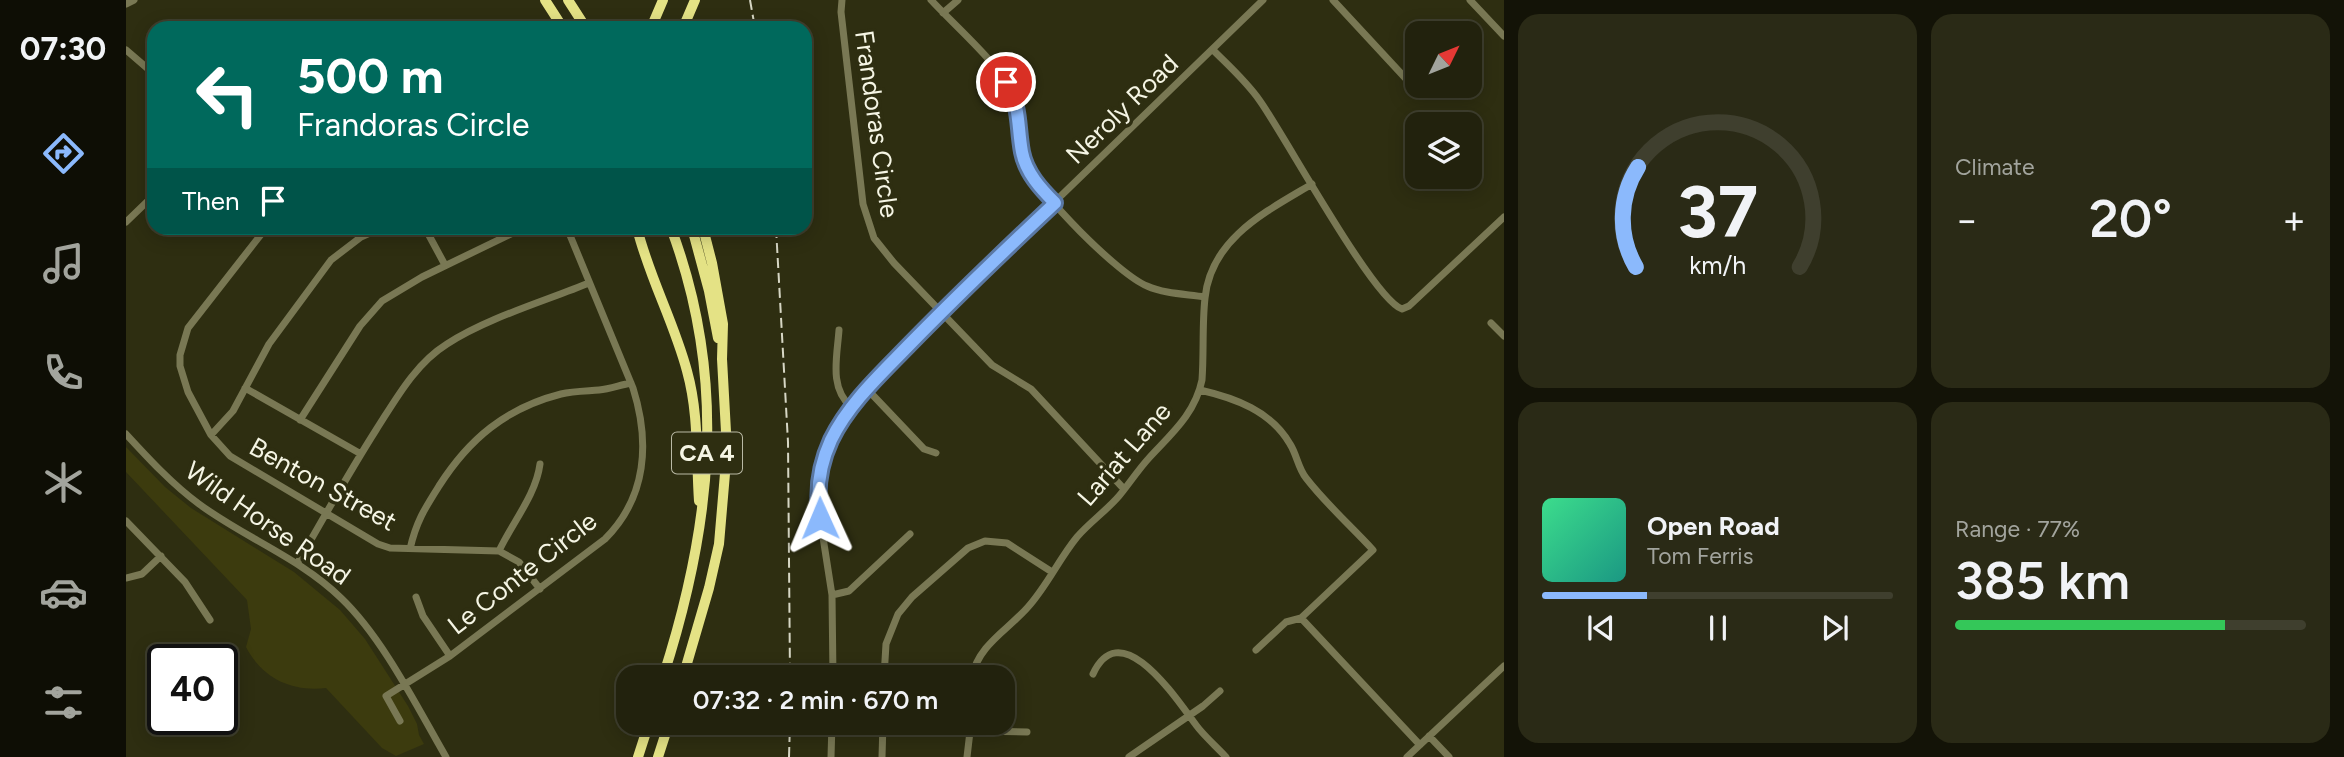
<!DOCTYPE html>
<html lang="en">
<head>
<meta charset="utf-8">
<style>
	:root { --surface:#22220d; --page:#2a2a16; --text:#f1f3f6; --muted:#a2a49d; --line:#3f3f2e; --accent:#8bb9fc }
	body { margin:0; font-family:Figtree,sans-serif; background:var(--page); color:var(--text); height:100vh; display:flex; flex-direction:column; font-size:26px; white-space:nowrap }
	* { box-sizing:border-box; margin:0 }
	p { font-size:23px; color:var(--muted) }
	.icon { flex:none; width:38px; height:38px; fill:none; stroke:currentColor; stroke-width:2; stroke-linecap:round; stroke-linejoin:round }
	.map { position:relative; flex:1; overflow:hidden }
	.drawer { display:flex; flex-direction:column; gap:14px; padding:14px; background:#131307; width:840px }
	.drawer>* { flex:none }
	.hud { position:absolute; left:21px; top:21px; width:665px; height:214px; border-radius:21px; box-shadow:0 4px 18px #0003,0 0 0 2px var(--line); background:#00695c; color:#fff; overflow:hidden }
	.needle { width:46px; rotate:47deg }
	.fabs { position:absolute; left:1279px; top:21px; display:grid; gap:14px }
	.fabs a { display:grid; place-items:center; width:77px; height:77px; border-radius:14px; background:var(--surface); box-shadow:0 4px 18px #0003,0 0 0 2px var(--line); font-size:35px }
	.speed { position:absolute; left:21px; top:644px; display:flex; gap:14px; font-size:35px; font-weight:700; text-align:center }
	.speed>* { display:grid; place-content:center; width:91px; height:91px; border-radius:50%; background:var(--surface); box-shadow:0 4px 18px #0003,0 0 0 2px var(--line); line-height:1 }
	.speed .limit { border:4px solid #111; border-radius:10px; background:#fff; color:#111 }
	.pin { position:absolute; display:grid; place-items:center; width:60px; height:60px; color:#fff; margin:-30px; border:4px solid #fff; border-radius:50%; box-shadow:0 2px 7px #0007 }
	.me { position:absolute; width:77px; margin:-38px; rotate:359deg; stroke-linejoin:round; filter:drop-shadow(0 0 5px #0008) }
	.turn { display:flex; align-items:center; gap:24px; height:147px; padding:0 35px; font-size:32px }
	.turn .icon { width:91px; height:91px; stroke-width:2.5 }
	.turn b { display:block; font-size:49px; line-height:60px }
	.then { display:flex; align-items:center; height:66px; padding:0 35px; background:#0003; gap:14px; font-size:26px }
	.big { font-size:52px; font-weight:600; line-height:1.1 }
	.drawer .card { flex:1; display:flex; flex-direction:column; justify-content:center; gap:10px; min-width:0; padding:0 24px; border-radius:21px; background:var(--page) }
	.drawer .dial { align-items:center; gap:0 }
	.dial svg { height:182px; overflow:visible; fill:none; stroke:var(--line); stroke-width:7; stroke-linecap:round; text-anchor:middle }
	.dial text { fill:var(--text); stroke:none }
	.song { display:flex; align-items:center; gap:21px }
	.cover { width:84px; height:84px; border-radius:10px; background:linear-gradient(135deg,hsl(150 70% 55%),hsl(170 70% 35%)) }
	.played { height:7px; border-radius:4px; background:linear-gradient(90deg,var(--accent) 30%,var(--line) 30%) }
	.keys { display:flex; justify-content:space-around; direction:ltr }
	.heat { display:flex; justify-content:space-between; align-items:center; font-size:38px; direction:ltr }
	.charge { height:10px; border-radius:5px; background:linear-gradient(90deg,#34c759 77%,var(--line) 0) }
	.drawer .tiles { flex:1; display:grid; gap:14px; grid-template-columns:repeat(2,1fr) }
	.trip { position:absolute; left:490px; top:665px; width:399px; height:70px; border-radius:21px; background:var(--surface); box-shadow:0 4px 18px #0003,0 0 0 2px var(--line); font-weight:600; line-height:70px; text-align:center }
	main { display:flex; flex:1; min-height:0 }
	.tabs { display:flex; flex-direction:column; width:126px; justify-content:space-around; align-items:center; background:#0e0e05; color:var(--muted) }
	.tabs .icon { width:49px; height:49px }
	.tabs .active { color:var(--accent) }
	.tabs b { font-size:32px; color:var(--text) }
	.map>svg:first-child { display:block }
	.green { fill:#3c3b0e }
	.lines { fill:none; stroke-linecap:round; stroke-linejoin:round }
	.minor { stroke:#797854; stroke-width:7 }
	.highway { stroke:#e4e285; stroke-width:10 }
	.rail { stroke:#d7d7c5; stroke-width:2; stroke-dasharray:10 5; stroke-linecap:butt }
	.route-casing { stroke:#5a78a4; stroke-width:18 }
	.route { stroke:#8bb9fc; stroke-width:12 }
	.labels { text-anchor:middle; stroke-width:7; stroke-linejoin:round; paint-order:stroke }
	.shield { fill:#2e2e11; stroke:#b9b9a5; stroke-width:2 }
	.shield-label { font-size:24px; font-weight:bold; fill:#f5f5e4 }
	.street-label { font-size:26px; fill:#f5f5e4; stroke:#2e2e11 }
</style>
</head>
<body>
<main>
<nav class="tabs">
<b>07:30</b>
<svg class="icon active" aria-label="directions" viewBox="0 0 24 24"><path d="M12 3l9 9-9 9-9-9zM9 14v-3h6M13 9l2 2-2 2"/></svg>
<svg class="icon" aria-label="music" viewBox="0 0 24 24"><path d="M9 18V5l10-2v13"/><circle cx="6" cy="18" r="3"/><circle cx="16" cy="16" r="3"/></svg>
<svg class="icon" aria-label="phone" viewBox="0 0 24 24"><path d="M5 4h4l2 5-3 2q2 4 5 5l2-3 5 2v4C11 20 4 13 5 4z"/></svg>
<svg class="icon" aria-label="climate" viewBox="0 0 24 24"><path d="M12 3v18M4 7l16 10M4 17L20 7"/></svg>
<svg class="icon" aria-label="car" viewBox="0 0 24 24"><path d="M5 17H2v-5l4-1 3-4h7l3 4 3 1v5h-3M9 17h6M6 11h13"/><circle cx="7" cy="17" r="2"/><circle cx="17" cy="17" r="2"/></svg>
<svg class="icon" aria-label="filters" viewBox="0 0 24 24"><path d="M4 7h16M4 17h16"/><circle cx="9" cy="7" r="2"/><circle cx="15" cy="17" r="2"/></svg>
</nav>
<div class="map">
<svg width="1378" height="757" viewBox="0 0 1378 757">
	<rect width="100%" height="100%" fill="#2e2e11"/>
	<path class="green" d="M0,447l39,40 26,21 103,64 46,38 25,29 43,67 9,18 2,11 5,9 -28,12 -14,-8 -56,-60c-35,4 -64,-10 -80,-41l5,-18 -4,-29 -121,-128z"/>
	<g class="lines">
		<path class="minor" d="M716,0l-1,12 22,192 11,34 20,25 98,102 39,24 93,100
			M805,0c23,25 67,63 81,92 12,24 6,50 15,74 11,27 92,109 120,120 18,8 39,8 58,11
			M1207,0l88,95
			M1344,0l34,36
			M0,4l8,-4
			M817,13l15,-13
			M0,50l28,24
			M1087,50c16,16 34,32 47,51 25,35 113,198 142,208l7,-3 95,-89
			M0,222l28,-27
			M140,228l-78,100 -8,27v11l8,26 23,43 19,21 148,88 12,4 109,3 20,11 21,27
			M299,228l20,37
			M1365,323l13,13
			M713,330c-2,28 -10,57 12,77
			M119,388l116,66
			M741,389l57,60 12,4
			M1074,390c35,8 71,21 90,54 7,11 8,24 16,34 20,26 45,48 67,72l-72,68 -15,4 -30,28
			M174,420l60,-94 22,-25 40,-24 101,-49
			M0,434c23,25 46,50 73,70 46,34 101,54 142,94 42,40 76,109 105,159
			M85,435l22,-24 36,-67 62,-84 30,-23 20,-9
			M0,521l59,61 25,38
			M284,549c6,-27 15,-41 29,-63 30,-47 67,-78 122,-92 12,-3 26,-3 38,-4 11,-1 21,-5 32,-7
			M373,551c13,-28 37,-56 41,-87
			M171,564c26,-45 51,-90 79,-134 20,-31 39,-66 71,-86 40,-26 98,-43 142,-61
			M0,578l16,-4 19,-18
			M706,595l17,-4 61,-57
			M290,597l7,19 27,40
			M1175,618l119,127
			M967,674c28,-61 84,26 103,51 8,11 20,21 30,32
			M707,677l-1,-82 -12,-77 -1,-25 2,-22 6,-23 18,-33 96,-103 322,-312
			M758,677l2,-33 12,-30 14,-17 56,-49 17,-7 22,2 45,29
			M846,677c6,-32 36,-47 56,-70 19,-21 31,-48 49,-70 13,-15 29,-26 42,-41 10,-12 19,-26 30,-38 22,-24 46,-44 53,-78 2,-27 0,-55 3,-82 6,-60 62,-87 107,-114
			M274,721l-14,-25 64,-40 155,-117c42,-42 45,-97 28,-151l-66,-160
			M845,731l56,1
			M1303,736l20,21
			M705,757l1,-34
			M756,757l1,-34
			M841,757l4,-34
			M1003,757l74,-51 17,-15
			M1281,757l97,-91"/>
		<path class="highway" d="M419,0l18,28
			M442,0l18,28
			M525,28l12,-28
			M557,28l12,-28
			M511,228c12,49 37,94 50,143 12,43 9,86 12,130
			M566,228l17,63 9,47
			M537,677c49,-152 65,-297 8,-449
			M557,677l26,-89 10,-44 8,-94 -5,-91 1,-35 -11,-61 -9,-35
			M512,757l11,-34
			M532,757l11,-34"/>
		<path class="rail" d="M624,0l5,28
			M650,228l12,214 2,235
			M663,757l1,-34"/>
	</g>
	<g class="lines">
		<defs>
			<path id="route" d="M694,518c-4,-26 0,-54 11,-78 18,-37 50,-66 78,-95 47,-48 96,-95 146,-142 -14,-14 -29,-30 -33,-51 -5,-27 -1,-44 -16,-70"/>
		</defs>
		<use href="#route" class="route-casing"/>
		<use href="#route" class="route"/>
	</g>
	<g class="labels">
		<rect class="shield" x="546" y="432.5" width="70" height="41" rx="5"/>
		<g class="shield-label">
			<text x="581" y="461">CA 4</text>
		</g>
		<g class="street-label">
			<text transform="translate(996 109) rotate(-44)" y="9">Neroly Road</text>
			<text transform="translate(751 124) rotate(82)" y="9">Frandoras Circle</text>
			<text transform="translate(998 454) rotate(-49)" y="9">Lariat Lane</text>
			<text transform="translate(197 484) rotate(29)" y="9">Benton Street</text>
			<text transform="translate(142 523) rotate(35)" y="9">Wild Horse Road</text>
			<text transform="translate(396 573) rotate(-38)" y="9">Le Conte Circle</text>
		</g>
	</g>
</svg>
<div class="fabs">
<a><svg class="needle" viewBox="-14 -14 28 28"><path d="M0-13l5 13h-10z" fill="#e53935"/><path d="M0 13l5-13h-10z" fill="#a2a49d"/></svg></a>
<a><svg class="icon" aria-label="layers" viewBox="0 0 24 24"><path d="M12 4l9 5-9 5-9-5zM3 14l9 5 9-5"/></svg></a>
</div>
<div class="speed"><div class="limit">40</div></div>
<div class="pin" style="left:880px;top:82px;background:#d93025"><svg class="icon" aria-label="arrive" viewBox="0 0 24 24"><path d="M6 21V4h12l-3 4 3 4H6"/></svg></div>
<svg class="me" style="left:694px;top:518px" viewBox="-20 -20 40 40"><path d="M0-17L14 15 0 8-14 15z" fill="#8bb9fc" stroke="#fff" stroke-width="4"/></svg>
<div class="trip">07:32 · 2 min · 670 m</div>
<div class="hud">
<div class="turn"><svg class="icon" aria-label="left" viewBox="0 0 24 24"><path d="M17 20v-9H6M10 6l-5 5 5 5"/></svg><div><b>500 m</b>Frandoras Circle</div></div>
<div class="then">Then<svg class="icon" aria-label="arrive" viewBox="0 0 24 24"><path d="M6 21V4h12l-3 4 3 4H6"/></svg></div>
</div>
</div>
<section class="drawer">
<div class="tiles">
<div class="card dial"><svg viewBox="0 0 100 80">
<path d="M14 69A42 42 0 1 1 86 69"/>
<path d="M14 69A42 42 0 0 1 15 25" stroke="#8bb9fc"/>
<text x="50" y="56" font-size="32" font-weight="700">37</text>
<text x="50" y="72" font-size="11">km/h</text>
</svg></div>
<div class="card"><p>Climate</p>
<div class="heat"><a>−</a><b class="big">20°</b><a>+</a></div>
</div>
<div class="card">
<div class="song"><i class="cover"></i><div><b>Open Road</b><p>Tom Ferris</p></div></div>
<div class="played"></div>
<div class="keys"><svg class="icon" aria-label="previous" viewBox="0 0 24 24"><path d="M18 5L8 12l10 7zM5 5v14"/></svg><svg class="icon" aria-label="pause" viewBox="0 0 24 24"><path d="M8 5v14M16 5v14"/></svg><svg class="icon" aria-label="next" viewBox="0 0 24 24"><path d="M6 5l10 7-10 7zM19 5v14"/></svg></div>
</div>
<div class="card"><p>Range · 77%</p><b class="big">385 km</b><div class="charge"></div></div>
</div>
</section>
</main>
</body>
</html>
